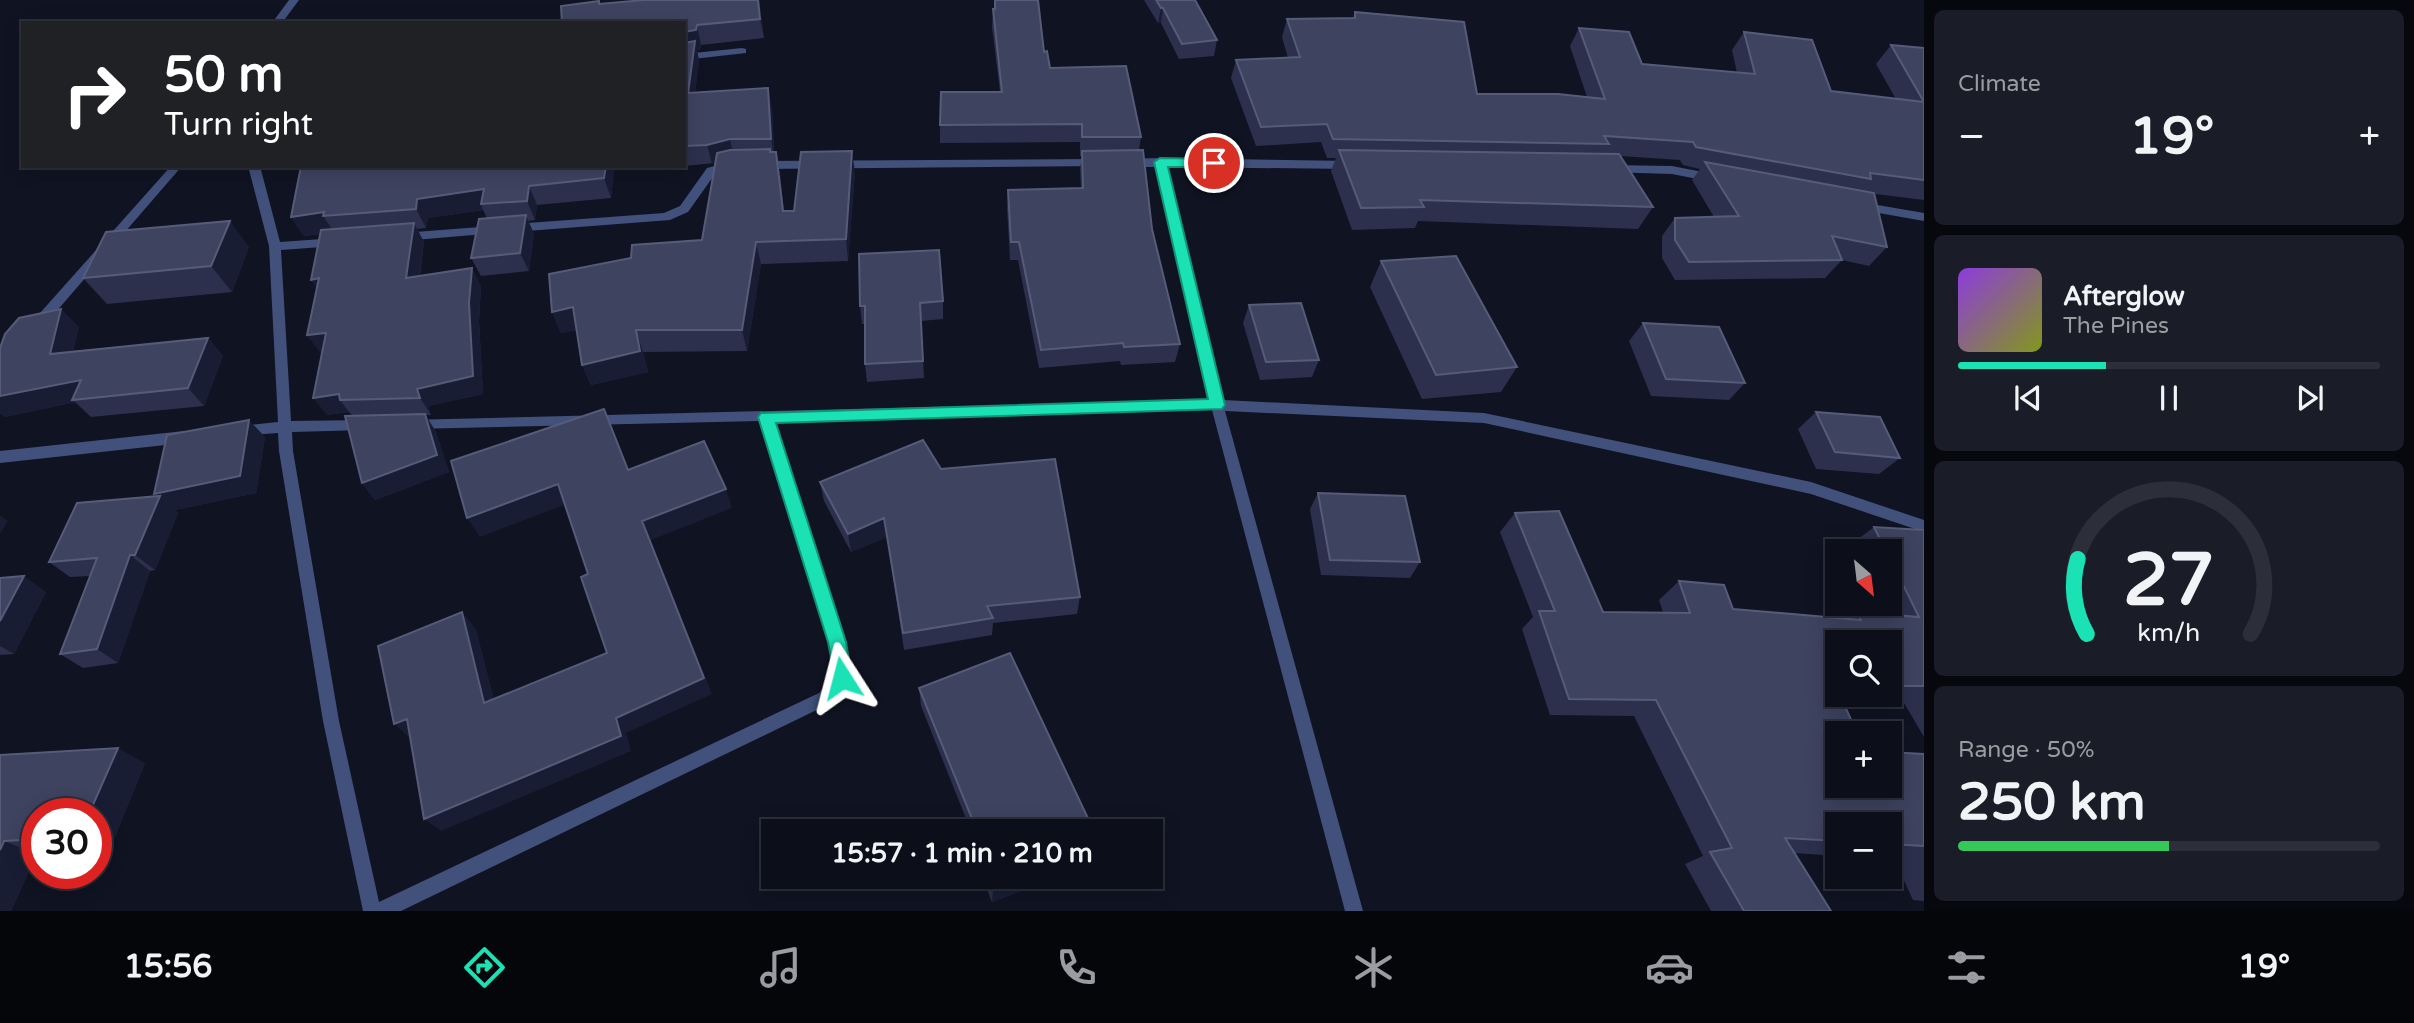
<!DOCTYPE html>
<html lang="en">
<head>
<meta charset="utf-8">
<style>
	:root { --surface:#0c0e1a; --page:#1a1c27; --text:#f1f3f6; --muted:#9a9ca2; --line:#2c2e39; --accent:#1ae2b5 }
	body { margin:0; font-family:"Varela Round",sans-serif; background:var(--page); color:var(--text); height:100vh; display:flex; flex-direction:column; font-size:26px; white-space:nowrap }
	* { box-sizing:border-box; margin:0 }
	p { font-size:23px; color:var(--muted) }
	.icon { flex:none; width:38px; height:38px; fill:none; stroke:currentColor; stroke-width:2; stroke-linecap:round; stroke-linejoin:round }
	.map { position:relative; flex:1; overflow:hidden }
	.side { display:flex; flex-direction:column; gap:10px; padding:10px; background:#07080e; width:490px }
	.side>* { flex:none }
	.top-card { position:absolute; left:21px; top:21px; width:665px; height:147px; border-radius:0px; box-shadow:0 4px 18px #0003,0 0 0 2px var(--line); background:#202124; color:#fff; overflow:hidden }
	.needle { width:46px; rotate:152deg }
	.buttons { position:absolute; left:1825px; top:539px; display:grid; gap:14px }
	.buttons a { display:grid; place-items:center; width:77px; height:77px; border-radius:0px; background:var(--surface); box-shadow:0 4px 18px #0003,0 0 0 2px var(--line); font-size:35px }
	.speed { position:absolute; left:21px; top:798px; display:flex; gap:14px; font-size:35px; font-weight:700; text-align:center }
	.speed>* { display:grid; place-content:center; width:91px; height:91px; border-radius:50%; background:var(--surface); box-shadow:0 4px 18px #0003,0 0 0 2px var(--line); line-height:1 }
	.speed .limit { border:10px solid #d22; background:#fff; color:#111 }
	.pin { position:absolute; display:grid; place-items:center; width:60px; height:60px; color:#fff; margin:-30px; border:4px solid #fff; border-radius:50%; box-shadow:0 2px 7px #0007 }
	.me { position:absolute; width:77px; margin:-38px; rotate:351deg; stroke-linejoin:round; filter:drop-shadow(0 0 5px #0008) }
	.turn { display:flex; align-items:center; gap:24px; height:147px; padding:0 28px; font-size:32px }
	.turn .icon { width:91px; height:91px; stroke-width:2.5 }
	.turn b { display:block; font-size:49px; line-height:60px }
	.big { font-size:52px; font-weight:700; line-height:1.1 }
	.side .tile { flex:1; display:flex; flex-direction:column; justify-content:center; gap:10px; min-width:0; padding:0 24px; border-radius:10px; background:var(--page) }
	.side .dial { align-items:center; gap:0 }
	.dial svg { height:182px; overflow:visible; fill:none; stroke:var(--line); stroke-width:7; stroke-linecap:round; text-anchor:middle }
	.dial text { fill:var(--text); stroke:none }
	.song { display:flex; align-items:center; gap:21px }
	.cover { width:84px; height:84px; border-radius:10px; background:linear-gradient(135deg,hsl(270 70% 55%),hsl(70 70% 35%)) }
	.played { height:7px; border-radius:4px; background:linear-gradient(90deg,var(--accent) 35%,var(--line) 35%) }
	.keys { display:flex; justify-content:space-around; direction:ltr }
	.heat { display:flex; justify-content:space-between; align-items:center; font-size:38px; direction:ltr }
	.charge { height:10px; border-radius:5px; background:linear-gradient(90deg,#34c759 50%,var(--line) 0) }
	.trip { position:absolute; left:761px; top:819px; width:402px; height:70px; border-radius:0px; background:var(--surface); box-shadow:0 4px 18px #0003,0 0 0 2px var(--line); font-weight:700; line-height:70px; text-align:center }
	.tabs { display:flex; height:112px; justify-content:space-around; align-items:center; background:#05060a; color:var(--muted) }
	.tabs .icon { width:49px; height:49px }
	.tabs .current { color:var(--accent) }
	.tabs b { font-size:32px; color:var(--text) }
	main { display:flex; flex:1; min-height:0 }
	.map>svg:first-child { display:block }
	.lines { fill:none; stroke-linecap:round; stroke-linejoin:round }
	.minor { fill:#41517b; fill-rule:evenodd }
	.wall { fill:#2c304d; fill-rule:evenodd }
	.shaded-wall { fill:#191d34 }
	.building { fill:#3e4360; stroke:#565b78; stroke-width:2 }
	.route { fill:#1ae2b5; stroke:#119376; stroke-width:2 }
</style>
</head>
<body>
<main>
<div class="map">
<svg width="1924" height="911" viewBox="0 0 1924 911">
	<rect width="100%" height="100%" fill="#101322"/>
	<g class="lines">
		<path class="minor" d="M289,0h10l-17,23h-10z
			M742,48l4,1v4l-62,7v-6z
			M1160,158l193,3 6,4 -6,4 -186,-2 56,233 261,13 327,69 113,38v12l-113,-38 -327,-71 -259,-12 138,500h-18l-133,-501 -438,11 71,221 5,37 -19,24 -430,208h-38l-40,-190 -44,-270 -1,-18 -39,3 -5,-1 -2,-4 2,-4 5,-1 39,-4 -9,-176 -21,-80h12l20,76 56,-4 6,4 -6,4 -55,4 10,171 74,-1 5,1 2,4 -2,4 -5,1 -73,2 1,19 46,270 40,181 440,-209 15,-16 -5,-35 -69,-221 -347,8 -5,-1 -2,-4 2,-4 801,-20 -53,-233h-31l-6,-4 6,-4z
			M1097,159l6,4 -2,3 -340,3 -6,-4 6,-4z
			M730,162l6,4 -2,3 -19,5 -27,38 -18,8 -156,12 -6,-4 6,-4 150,-11 16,-7 27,-38z
			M1611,165l61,1 41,8 6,4 -6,4 -41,-8 -65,-2 -2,-3z
			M171,166h11l-140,162h-10l-1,-3 1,-3z
			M1860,202l64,11v8l-68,-12 -2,-3z
			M493,226l4,1v6l-95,8 -6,-4 6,-4z
			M184,431l5,2 2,4 -2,4 -5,2 -184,20v-12z"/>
	</g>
	<path class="wall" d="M644,0h115l5,38 -63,7 -1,5h-3l2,11 -4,31 77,16 2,44 6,22 4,37h10l61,-38 -7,88 -87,3 -14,87 -104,1 5,20 -57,13 -9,-20 -6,-35 -15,3 -9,-21 79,-54 71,-18 13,-77 -31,3v-143l-84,-19z
		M994,0l50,52 6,16 91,69 -2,13 13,79 28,115 -5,18 -54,3 -1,-4 -81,7 -21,-108h-8l-3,-52 1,-18 73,-2 -1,-19 2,-13h-2v-14l-140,1v-18l60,-33 -8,-65 1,-18h1z
		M1144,0h51l22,40 -3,16 -35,3 -18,-36h-3z
		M1355,12l122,82 110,3 -17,-51 9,-18 63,36 95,9 -5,-23 12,-18 87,59 65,8 -20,-35 15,-19 33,3v152l-49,-6 12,53 -18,19 -27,-6 -17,18 -150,2 -13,-22v-22l13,-18 39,-1 -22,-37 8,-11 -17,-4 -3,-5 -60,-4 33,51 -15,22 -220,-8 -3,7 -63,2 -21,-59 5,-13h-9l-6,-16 -65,4 -25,-68 5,-18 52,-2 -6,-21 5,-18 66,-1z
		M301,166h372l-59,4 -3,28 -74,7 -2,15 -7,1 6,13 -5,37 -48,5 -10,-18 16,-40 -4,-8 -55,8 -2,10 -9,1 7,13 -4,34 61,10 -2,35 4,73 -55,12 3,9h-6l11,17 13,40 -74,28 -13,-17 -9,-67 -4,-4 -22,3 -5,-62h-1l-14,-18 10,-47 4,-54 -17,2 -13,-19z
		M249,247l-17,45 -125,12 -24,-26z
		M1381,261l136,106 -16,25 -79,7 -52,-112z
		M943,301v18l-22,2 3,57 -57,4 -2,-18v-40h-3l-2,-18z
		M1249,305l70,55 -7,17 -52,3 -17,-57z
		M1643,323l102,60 -16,17 -78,-4 -22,-55z
		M79,327l-6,24 135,-13 15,18 -19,50 -113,11 -16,-15 -70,15 -5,-4v-65z
		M1816,412l84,46 -21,16 -63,-5 -18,-40z
		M265,437l-9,56 -81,17 3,3 -23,57 -5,1 -32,92 -35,5 -23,-14 30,-78 -20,1 -21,-15 108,-66 -3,-2z
		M941,469l139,128 -3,17 -84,9 -1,12 -88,15 -17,-113 -36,15 -27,-51 -4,-19z
		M1318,493l102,69 -10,16 -89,-3 -11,-66z
		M1515,513l88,99h60l-4,-12 20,-19 54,28 113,10 11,-7 24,2 -5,-10h14v-53h-39l-2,-5 25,-19 50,3v207l-20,-34 -61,-1 -5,84 86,-32v147l-11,-1 -19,-41h-4v-35h-52v32l-44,-3 37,58h-120l-26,-47 18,-8 -69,-140 -84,-1 -28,-86 11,-12 -33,-85zM1838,642h52v53h-52z
		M0,578l46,14 -32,62 -14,1z
		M919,688l175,143h-123l-50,-125z
		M0,755l145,8 -35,86 -14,1v-36h-59v40l-26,57h-11z
		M982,877h75l-65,25z"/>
	<path class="shaded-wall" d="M758,0h1l5,38 -4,-19z
		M1161,8h2l-2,15h-3z
		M697,25l4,20 -1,5h-3l2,11 -6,51 -5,-19 -4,-41v-20z
		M768,88l4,20 2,50 -3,-19z
		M730,139l4,19 -22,6 -5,-19z
		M852,151l3,22 -7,88 -2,-22z
		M776,152l4,22 6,59 -3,-22z
		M606,166h7l1,4 -3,28 -7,-20z
		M529,186l8,19 -2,15 -8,-19z
		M484,189l-3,15 2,6 -55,8 -2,10 -10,-19 1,-10z
		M324,212l-1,4 11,16 -30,4 -13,-19z
		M526,215l8,19 -5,37 -9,-18z
		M230,221l19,26 -17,45 -21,-26z
		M414,223l10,19 -7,54 -11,-18z
		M756,242l5,22 -14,87 -5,-21z
		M472,268l9,18 -2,35 4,73 -55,12 3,9 -11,-17 -3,-9 52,-86z
		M319,278l4,20 -12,-18z
		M573,307l9,22 -21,4 -9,-21z
		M61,309l18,18 -11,44 -18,-17z
		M636,330l7,22 5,20 -57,13 -9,-20z
		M326,333l13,17 -18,3 -14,-18z
		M208,338l15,18 -19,50 -16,-18z
		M81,380l-9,20 3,2 -70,15 -5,-4v-17z
		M339,394l1,6 9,12 -22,3 -14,-17z
		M425,414l11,18 13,40 -74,28 -13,-17z
		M249,420l16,17 -9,56 -81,17 3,3 -23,57 -20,-15 24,-57 -5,-4z
		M558,484l11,19 -89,34 -13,-19z
		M726,489l6,19 -81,32 61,154 -86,39 5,18 -190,80 -17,-12 192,-101 26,-197z
		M0,515l8,6 -8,13z
		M884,518l3,19 -36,15 -3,-18z
		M130,555l20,16 -32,92 -21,-14z
		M24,576l22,16 -32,62 -14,-8v-25z
		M462,612l14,17 23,89 -15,-15z
		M407,719l4,20 -17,-15z
		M118,748l27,15 -35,86 -14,-6v-29h-7z
		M4,841l33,13 -26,57h-11v-61z
		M1027,877h30l-65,25 1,-12z"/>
	<path class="building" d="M644,0h114l2,19 -63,6 -1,5 -12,2v-9h-122l-1,-17 38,-5v3z
		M995,0h43l6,52 3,-1 3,17 76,-2 15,71h-59v-13l-142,1 1,-33h61l-9,-83h2z
		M1156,0h39l22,40 -35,4 -19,-36h-2z
		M1355,12l109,10 13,72h81l47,5 -26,-71 50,4 13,32 113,10 -11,-42 68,8 19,51 93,11v78l-54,-7 1,6 -175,-32 -3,-5 -89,-6 5,8 -276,-5 -6,-15 -66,3 -25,-67 64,-3 -13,-38 68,-1z
		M695,41l-7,52 80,-5 3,51h-41l-23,6 -23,1v-103z
		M1891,45l33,3v54z
		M770,149v3h6l7,59h11l7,-59 51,-1 -6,88 -90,3 -14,88h-106l4,21 -58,14 -9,-58 -21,5 -3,-38 82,-16 1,-13 70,-5 15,-87 13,-3z
		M1143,150l9,79 28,115 -56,3 -1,-4 -82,7 -22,-108h-8l-3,-52 75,-2 -1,-37z
		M1339,150l280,4 34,53 -233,-7 4,7 -63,1z
		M1705,162l169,31 13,54 -55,-11 10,24 -153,2 -14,-22v-22l64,-2z
		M301,166h305l-2,12 -75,8 -2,15 -46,3 3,-15 -67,10 -1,10 -93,7 1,-4 -33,5z
		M526,215l-6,38 -49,5 8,-39z
		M230,221l-19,45 -128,12 23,-46z
		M414,223l-8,55 66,-10 -3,35 4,73 -56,13 3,9 -80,2 -1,-6 -26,4 13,-65 -19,2 12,-57 -8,2 10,-50z
		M939,250l4,51 -23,2 3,58 -58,3v-58h-5l-1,-52z
		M1456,256l61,111 -81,8 -55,-114z
		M1301,303l18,57 -53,2 -17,-57z
		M61,309l-11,45 158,-16 -20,50 -116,12 9,-20 -81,16v-48l5,-14 14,-16z
		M1643,323l76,4 26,56 -79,-4z
		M604,409l24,61 76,-29 22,48 -84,32 62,157 -88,40 5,18 -197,83 -17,-100 -13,5 -16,-78 84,-34 22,91 123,-50 -26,-76 7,-3 -30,-90 -91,34 -16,-57z
		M1816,412l64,5 20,41 -65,-6z
		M425,414l12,41 -75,28 -17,-67z
		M249,420l-9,56 -86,18 13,-59z
		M923,440l18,29 114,-10 25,138 -93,9 6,12 -90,15 -19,-115 -36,16 -28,-52z
		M1318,493l87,3 15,66 -90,-2z
		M160,496l-25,59h-5l-33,94 -37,5 37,-96 -48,4 28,-59z
		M1559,511l44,101 87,1 -11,-32 45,4 9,24 128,11 -4,-8 62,5 -29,-59v-7h-4l-12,-24 50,3v156h-34v-44h-52v44h-2l2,4v5h2l17,38h-19v53h52v-34l34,2v92l-34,-2v-20h-52v17l-53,-3 46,73h-87l-34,-59 22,-4 -76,-148 -87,-1 -30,-88h16l-40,-98z
		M24,576l-24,45v-43z
		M1010,653l84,178h-117l-58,-143z
		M118,748l-29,66h-52v25l-33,2 -4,9v-95z
		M988,877h39l-34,13z"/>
	<path class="route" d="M1160,158l54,1 7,4 -7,4h-46l57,238 -3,4 -446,14 70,219 6,36 -3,7 -7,2 -6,-2 -8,-43 -70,-225 3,-4 447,-14 -54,-237z"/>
</svg>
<div class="buttons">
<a><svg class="needle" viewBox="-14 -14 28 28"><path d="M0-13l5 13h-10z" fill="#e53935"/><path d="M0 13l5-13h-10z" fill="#9a9ca2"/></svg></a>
<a><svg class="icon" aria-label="search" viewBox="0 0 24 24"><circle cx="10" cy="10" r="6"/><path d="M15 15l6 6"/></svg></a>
<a>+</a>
<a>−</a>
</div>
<div class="speed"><div class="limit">30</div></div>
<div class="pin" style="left:1214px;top:163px;background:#d93025"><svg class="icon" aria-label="arrive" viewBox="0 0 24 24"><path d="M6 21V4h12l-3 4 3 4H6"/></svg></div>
<svg class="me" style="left:842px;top:678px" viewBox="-20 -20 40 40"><path d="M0-17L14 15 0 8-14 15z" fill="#1ae2b5" stroke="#fff" stroke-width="4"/></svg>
<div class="trip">15:57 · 1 min · 210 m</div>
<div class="top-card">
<div class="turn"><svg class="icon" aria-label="right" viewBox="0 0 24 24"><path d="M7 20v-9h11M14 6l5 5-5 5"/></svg><div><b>50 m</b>Turn right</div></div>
</div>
</div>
<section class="side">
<div class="tile"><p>Climate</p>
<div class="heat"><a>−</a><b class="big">19°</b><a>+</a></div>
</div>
<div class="tile">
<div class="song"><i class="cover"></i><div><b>Afterglow</b><p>The Pines</p></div></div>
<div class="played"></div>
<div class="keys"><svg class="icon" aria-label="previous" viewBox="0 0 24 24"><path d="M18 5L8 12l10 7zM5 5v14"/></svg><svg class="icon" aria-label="pause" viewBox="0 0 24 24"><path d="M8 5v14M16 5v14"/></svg><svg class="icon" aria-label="next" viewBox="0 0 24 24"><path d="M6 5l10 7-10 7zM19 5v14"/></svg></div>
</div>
<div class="tile dial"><svg viewBox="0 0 100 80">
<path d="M14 69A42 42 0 1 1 86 69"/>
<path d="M14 69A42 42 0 0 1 10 36" stroke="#1ae2b5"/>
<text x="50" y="56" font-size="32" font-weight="700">27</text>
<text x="50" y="72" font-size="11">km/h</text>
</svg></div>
<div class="tile"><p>Range · 50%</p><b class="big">250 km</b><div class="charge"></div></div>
</section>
</main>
<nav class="tabs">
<b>15:56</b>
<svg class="icon current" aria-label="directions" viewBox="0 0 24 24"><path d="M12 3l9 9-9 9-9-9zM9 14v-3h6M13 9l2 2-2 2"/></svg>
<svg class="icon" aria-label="music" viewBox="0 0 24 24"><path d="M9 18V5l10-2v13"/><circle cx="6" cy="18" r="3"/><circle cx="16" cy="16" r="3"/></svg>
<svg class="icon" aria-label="phone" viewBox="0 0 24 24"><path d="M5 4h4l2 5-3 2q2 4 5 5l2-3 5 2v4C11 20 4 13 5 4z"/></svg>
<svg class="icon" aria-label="climate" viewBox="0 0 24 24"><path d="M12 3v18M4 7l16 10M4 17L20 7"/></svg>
<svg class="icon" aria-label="car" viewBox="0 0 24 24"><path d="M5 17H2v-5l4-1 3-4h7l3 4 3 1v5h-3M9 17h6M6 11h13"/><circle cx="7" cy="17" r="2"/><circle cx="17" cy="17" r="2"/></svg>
<svg class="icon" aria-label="filters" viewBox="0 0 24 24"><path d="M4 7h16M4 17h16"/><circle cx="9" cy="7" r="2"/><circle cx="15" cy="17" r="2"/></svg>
<b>19°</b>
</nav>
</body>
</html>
